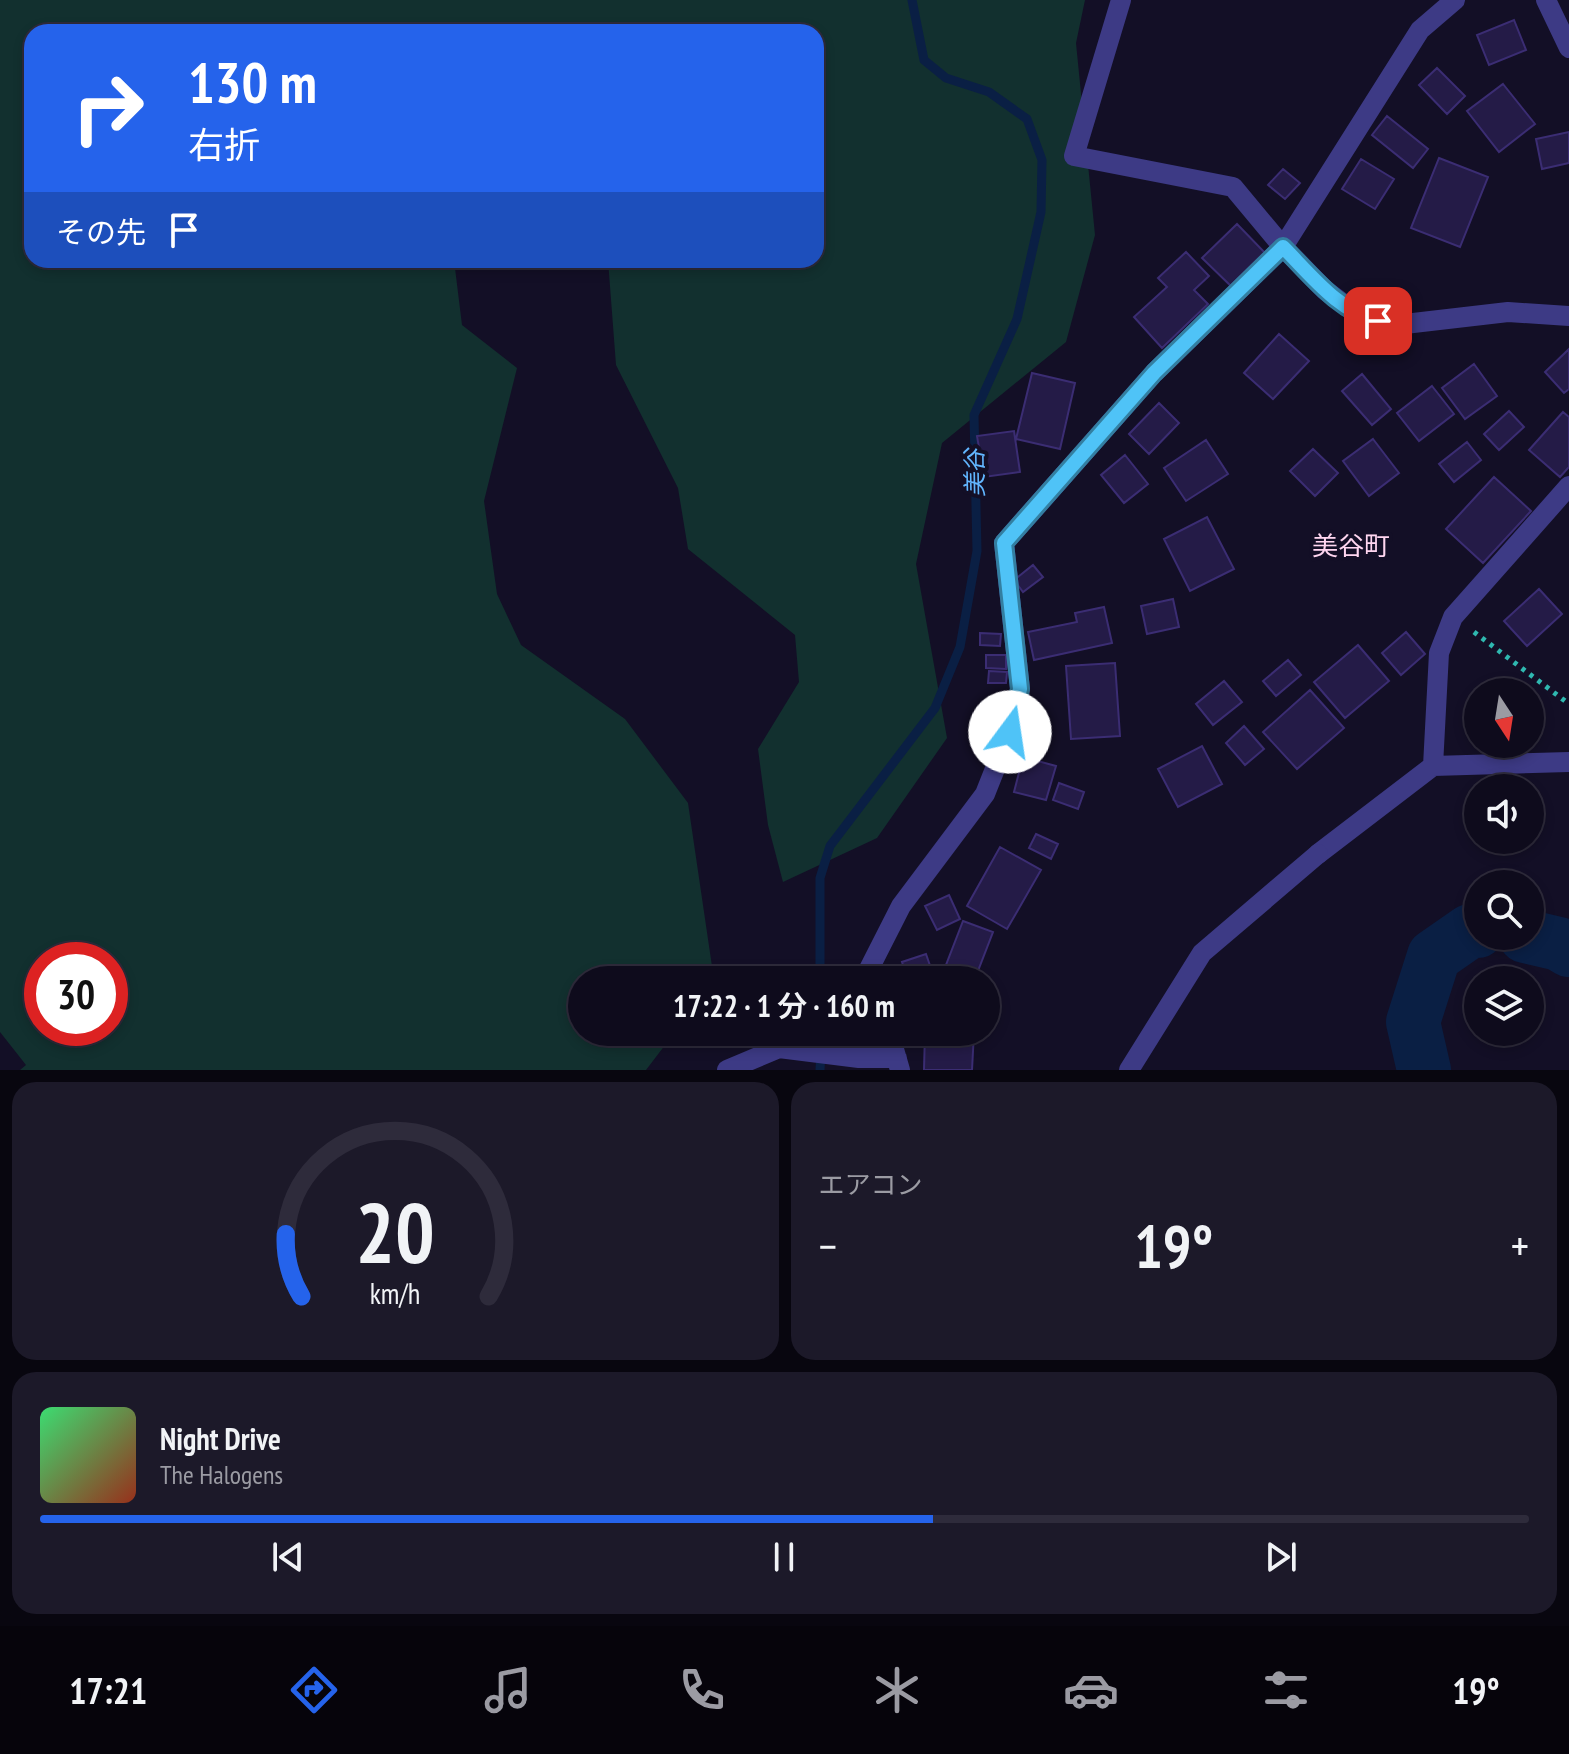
<!DOCTYPE html>
<html lang="ja">
<head>
<meta charset="utf-8">
<style>
	:root { --surface:#0e0b1c; --page:#1c1929; --text:#f1f3f6; --muted:#9b9ba3; --line:#2e2b3b; --accent:#2563eb }
	body { margin:0; font-family:"PT Sans Narrow","Noto Sans JP",sans-serif; background:var(--page); color:var(--text); height:100vh; display:flex; flex-direction:column; font-size:30px; white-space:nowrap }
	* { box-sizing:border-box; margin:0 }
	p { font-size:26px; color:var(--muted) }
	.icon { flex:none; width:44px; height:44px; fill:none; stroke:currentColor; stroke-width:2; stroke-linecap:round; stroke-linejoin:round }
	.map { position:relative; height:1070px; overflow:hidden }
	.side { display:flex; flex-direction:column; gap:12px; padding:12px; background:#08060f; flex:1 }
	.side>* { flex:none }
	.top-card { position:absolute; left:24px; top:24px; width:800px; height:244px; border-radius:24px; box-shadow:0 4px 12px #0003,0 0 0 2px var(--line); background:#2563eb; color:#fff; overflow:hidden }
	.needle { width:52px; rotate:168deg }
	.buttons { position:absolute; left:1464px; top:678px; display:grid; gap:16px }
	.buttons a { display:grid; place-items:center; width:80px; height:80px; border-radius:50%; background:var(--surface); box-shadow:0 4px 12px #0003,0 0 0 2px var(--line); font-size:40px }
	.speed { position:absolute; left:24px; top:942px; display:flex; gap:16px; font-size:40px; font-weight:700; text-align:center }
	.speed>* { display:grid; place-content:center; width:104px; height:104px; border-radius:50%; background:var(--surface); box-shadow:0 4px 12px #0003,0 0 0 2px var(--line); line-height:1 }
	.speed .limit { border:12px solid #d22; background:#fff; color:#111 }
	.pin { position:absolute; display:grid; place-items:center; width:68px; height:68px; color:#fff; margin:-34px; border-radius:16px; box-shadow:0 4px 12px #0006 }
	.me { position:absolute; width:88px; margin:-44px; rotate:14deg; stroke-linejoin:round; filter:drop-shadow(0 0 6px #0008) }
	.turn { display:flex; align-items:center; gap:28px; height:168px; padding:0 32px; font-size:36px }
	.turn .icon { width:104px; height:104px; stroke-width:2.5 }
	.turn b { display:block; font-size:56px; line-height:68px }
	.then { display:flex; align-items:center; height:76px; padding:0 32px; background:#0003; gap:16px; font-size:30px }
	.big { font-size:60px; font-weight:600; line-height:1.1 }
	.side .tile { flex:1; display:flex; flex-direction:column; justify-content:center; gap:12px; min-width:0; padding:0 28px; border-radius:24px; background:var(--page) }
	.side .dial { align-items:center; gap:0 }
	.dial svg { height:208px; overflow:visible; fill:none; stroke:var(--line); stroke-width:7; stroke-linecap:round; text-anchor:middle }
	.dial text { fill:var(--text); stroke:none }
	.song { display:flex; align-items:center; gap:24px }
	.cover { width:96px; height:96px; border-radius:12px; background:linear-gradient(135deg,hsl(140 70% 55%),hsl(10 70% 35%)) }
	.played { height:8px; border-radius:4px; background:linear-gradient(90deg,var(--accent) 60%,var(--line) 60%) }
	.keys { display:flex; justify-content:space-around; direction:ltr }
	.heat { display:flex; justify-content:space-between; align-items:center; font-size:44px; direction:ltr }
	.side .tiles { flex:1; display:grid; gap:12px; grid-template-columns:1fr 1fr }
	.tile:last-child { grid-column:span 2 }
	.trip { position:absolute; left:568px; top:966px; width:432px; height:80px; border-radius:40px; background:var(--surface); box-shadow:0 4px 12px #0003,0 0 0 2px var(--line); font-weight:600; line-height:80px; text-align:center }
	.dock { display:flex; height:128px; justify-content:space-around; align-items:center; background:#06040b; color:var(--muted) }
	.dock .icon { width:56px; height:56px }
	.dock .current { color:var(--accent) }
	.dock b { font-size:36px; color:var(--text) }
	.map>svg:first-child { display:block }
	.green { fill:#12302f; fill-rule:evenodd }
	.lines { fill:none; stroke-linecap:round; stroke-linejoin:round }
	.stream { stroke:#0a1f44; stroke-width:9 }
	.river { stroke:#0a1f44; stroke-width:54 }
	.building { fill:#241b47; stroke:#3b2d73; stroke-width:2 }
	.path { stroke:#2fb8b0; stroke-width:5; stroke-dasharray:4 6; stroke-linecap:butt }
	.minor { stroke:#3d3a85; stroke-width:20 }
	.tertiary { stroke:#3d3a85; stroke-width:20 }
	.route-casing { stroke:#337fa1; stroke-width:20 }
	.route { stroke:#4fc3f7; stroke-width:14 }
	.labels { text-anchor:middle; stroke-width:8; stroke-linejoin:round; paint-order:stroke }
	.water-label { font-size:24px; font-style:italic; fill:#62b6ff; stroke:#130f26 }
	.quarter-label { font-size:26px; fill:#ffd6f0; stroke:#130f26 }
</style>
</head>
<body>
<div class="map">
<svg width="1569" height="1070" viewBox="0 0 1569 1070">
	<rect width="100%" height="100%" fill="#130f26"/>
	<path class="green" d="M0,0h1085l-9,43 19,192 -29,107 -124,101 -26,121 31,174 -70,100 -94,44 -15,-57 -10,-76 41,-67 -4,-47 -107,-86 -10,-61 -62,-123 -8,-105h208v-228h-784v228h422l8,65 55,43 -33,133 13,93 24,51 104,74 63,84 26,177h-132v52h93l-29,38h-626l6,-5 -26,-33zM42,960h68v68h-68z"/>
	<g class="lines">
		<path class="stream" d="M820,980v-102l10,-32 105,-138 25,-61 17,-96 -3,-136 43,-96 24,-107 1,-52 -15,-41 -38,-27 -43,-14 -22,-18 -12,-60
			M820,1070l2,-38"/>
		<path class="river" d="M1525,936l34,8 10,6
			M1424,1070l-11,-48 21,-66 36,-25h8"/>
	</g>
	<path class="building" d="M1514,20l12,30 -37,15 -12,-30z
		M1437,68l28,28 -18,18 -28,-29z
		M1503,84l32,40 -36,28 -32,-41z
		M1387,116l41,33 -15,19 -41,-33z
		M1569,132v31l-27,6 -6,-30z
		M1439,158l49,19 -28,70 -49,-19z
		M1361,159l33,20 -19,30 -33,-20z
		M1283,169l17,14 -15,16 -17,-14z
		M1237,224l30,31 -34,33 -31,-30z
		M1186,252l23,24 -15,14 14,14 -46,44 -28,-31 33,-30 -9,-9z
		M1279,334l30,27 -36,38 -29,-26z
		M1569,349v40l-5,4 -19,-21z
		M1474,364l23,32 -32,23 -23,-31z
		M1032,373l43,10 -15,66 -44,-10z
		M1362,374l29,35 -19,16 -30,-34z
		M1432,386l22,28 -35,27 -22,-28z
		M1159,403l20,20 -30,31 -20,-20z
		M1509,411l15,16 -25,23 -15,-16z
		M1563,412l6,5v50l-9,10 -31,-27z
		M1014,431l6,41 -36,5 -7,-41z
		M1373,439l26,34 -30,23 -26,-35z
		M1206,440l22,34 -42,27 -22,-33z
		M1467,442l14,18 -27,22 -15,-18z
		M1313,449l25,24 -23,23 -25,-25z
		M1125,455l23,29 -24,19 -23,-28z
		M1494,477l37,34 -48,52 -37,-34z
		M1207,517l27,52 -44,22 -26,-52z
		M1033,565l10,12 -20,15 -9,-12z
		M1539,589l23,25 -35,32 -23,-25z
		M1173,599l6,28 -32,7 -6,-28z
		M1104,607l8,36 -78,17 -6,-28 49,-10 -2,-9z
		M1406,632l19,22 -24,21 -19,-22z
		M980,633l21,1 -1,12 -20,-1z
		M1358,645l31,36 -44,37 -31,-36z
		M986,655h20v14l-20,-1z
		M1288,660l13,15 -25,21 -13,-15z
		M1115,663l5,73 -49,3 -5,-73z
		M989,671l18,1 -1,11h-18z
		M1224,681l18,21 -29,23 -17,-21z
		M1310,690l34,38 -47,41 -34,-37z
		M1244,726l20,23 -19,16 -19,-22z
		M1202,746l20,38 -44,23 -20,-38z
		M1023,757l33,9 -10,34 -32,-8z
		M1059,783l25,9 -6,17 -25,-9z
		M1036,834l22,10 -7,15 -22,-11z
		M1000,847l41,23 -34,59 -40,-23z
		M949,895l11,24 -23,11 -12,-24z
		M963,921l30,11 -17,44 -30,-11z
		M926,954l9,26h-27l-6,-18z
		M925,1032h49l-2,38h-48z"/>
	<g class="lines">
		<path class="path" d="M1474,632l95,72"/>
		<path class="minor" d="M1121,0l-47,156 159,31 50,60 42,43 36,27 35,8 112,-13 61,4
			M1546,0l23,48
			M1433,766l6,-113 14,-36 116,-131
			M1318,854l115,-88 136,-4
			M873,980l-4,-11 32,-63 84,-112 31,-78 4,-27 -16,-146 150,-170 129,-126 137,-217 35,-30
			M889,1032l11,38
			M727,1070l52,-22 80,10h38"/>
		<path class="tertiary" d="M1129,1070l73,-117 116,-99"/>
	</g>
	<g class="lines">
		<defs>
			<path id="route" d="M1010,732l10,-43 -16,-146 150,-170 129,-126c27,27 56,65 95,74"/>
		</defs>
		<use href="#route" class="route-casing"/>
		<use href="#route" class="route"/>
	</g>
	<g class="labels">
		<g class="water-label">
			<text transform="translate(975 473) rotate(-91)" y="8">美谷</text>
		</g>
		<g class="quarter-label">
			<text x="1351" y="555">美谷町</text>
		</g>
	</g>
</svg>
<div class="buttons">
<a><svg class="needle" viewBox="-14 -14 28 28"><path d="M0-13l5 13h-10z" fill="#e53935"/><path d="M0 13l5-13h-10z" fill="#9b9ba3"/></svg></a>
<a><svg class="icon" aria-label="sound" viewBox="0 0 24 24"><path d="M4 9h4l5-4v14l-5-4H4zM17 9q2 3 0 6"/></svg></a>
<a><svg class="icon" aria-label="search" viewBox="0 0 24 24"><circle cx="10" cy="10" r="6"/><path d="M15 15l6 6"/></svg></a>
<a><svg class="icon" aria-label="layers" viewBox="0 0 24 24"><path d="M12 4l9 5-9 5-9-5zM3 14l9 5 9-5"/></svg></a>
</div>
<div class="speed"><div class="limit">30</div></div>
<div class="pin" style="left:1378px;top:321px;background:#d93025"><svg class="icon" aria-label="arrive" viewBox="0 0 24 24"><path d="M6 21V4h12l-3 4 3 4H6"/></svg></div>
<svg class="me" style="left:1010px;top:732px" viewBox="-20 -20 40 40"><circle r="19" fill="#fff"/><path d="M0-13L10 11 0 6-10 11z" fill="#4fc3f7"/></svg>
<div class="trip">17:22 · 1 分 · 160 m</div>
<div class="top-card">
<div class="turn"><svg class="icon" aria-label="right" viewBox="0 0 24 24"><path d="M7 20v-9h11M14 6l5 5-5 5"/></svg><div><b>130 m</b>右折</div></div>
<div class="then">その先<svg class="icon" aria-label="arrive" viewBox="0 0 24 24"><path d="M6 21V4h12l-3 4 3 4H6"/></svg></div>
</div>
</div>
<section class="side">
<div class="tiles">
<div class="tile dial"><svg viewBox="0 0 100 80">
<path d="M14 69A42 42 0 1 1 86 69"/>
<path d="M14 69A42 42 0 0 1 8 45" stroke="#2563eb"/>
<text x="50" y="56" font-size="32" font-weight="700">20</text>
<text x="50" y="72" font-size="11">km/h</text>
</svg></div>
<div class="tile"><p>エアコン</p>
<div class="heat"><a>−</a><b class="big">19°</b><a>+</a></div>
</div>
<div class="tile">
<div class="song"><i class="cover"></i><div><b>Night Drive</b><p>The Halogens</p></div></div>
<div class="played"></div>
<div class="keys"><svg class="icon" aria-label="previous" viewBox="0 0 24 24"><path d="M18 5L8 12l10 7zM5 5v14"/></svg><svg class="icon" aria-label="pause" viewBox="0 0 24 24"><path d="M8 5v14M16 5v14"/></svg><svg class="icon" aria-label="next" viewBox="0 0 24 24"><path d="M6 5l10 7-10 7zM19 5v14"/></svg></div>
</div>
</div>
</section>
<nav class="dock">
<b>17:21</b>
<svg class="icon current" aria-label="directions" viewBox="0 0 24 24"><path d="M12 3l9 9-9 9-9-9zM9 14v-3h6M13 9l2 2-2 2"/></svg>
<svg class="icon" aria-label="music" viewBox="0 0 24 24"><path d="M9 18V5l10-2v13"/><circle cx="6" cy="18" r="3"/><circle cx="16" cy="16" r="3"/></svg>
<svg class="icon" aria-label="phone" viewBox="0 0 24 24"><path d="M5 4h4l2 5-3 2q2 4 5 5l2-3 5 2v4C11 20 4 13 5 4z"/></svg>
<svg class="icon" aria-label="climate" viewBox="0 0 24 24"><path d="M12 3v18M4 7l16 10M4 17L20 7"/></svg>
<svg class="icon" aria-label="car" viewBox="0 0 24 24"><path d="M5 17H2v-5l4-1 3-4h7l3 4 3 1v5h-3M9 17h6M6 11h13"/><circle cx="7" cy="17" r="2"/><circle cx="17" cy="17" r="2"/></svg>
<svg class="icon" aria-label="filters" viewBox="0 0 24 24"><path d="M4 7h16M4 17h16"/><circle cx="9" cy="7" r="2"/><circle cx="15" cy="17" r="2"/></svg>
<b>19°</b>
</nav>
</body>
</html>
